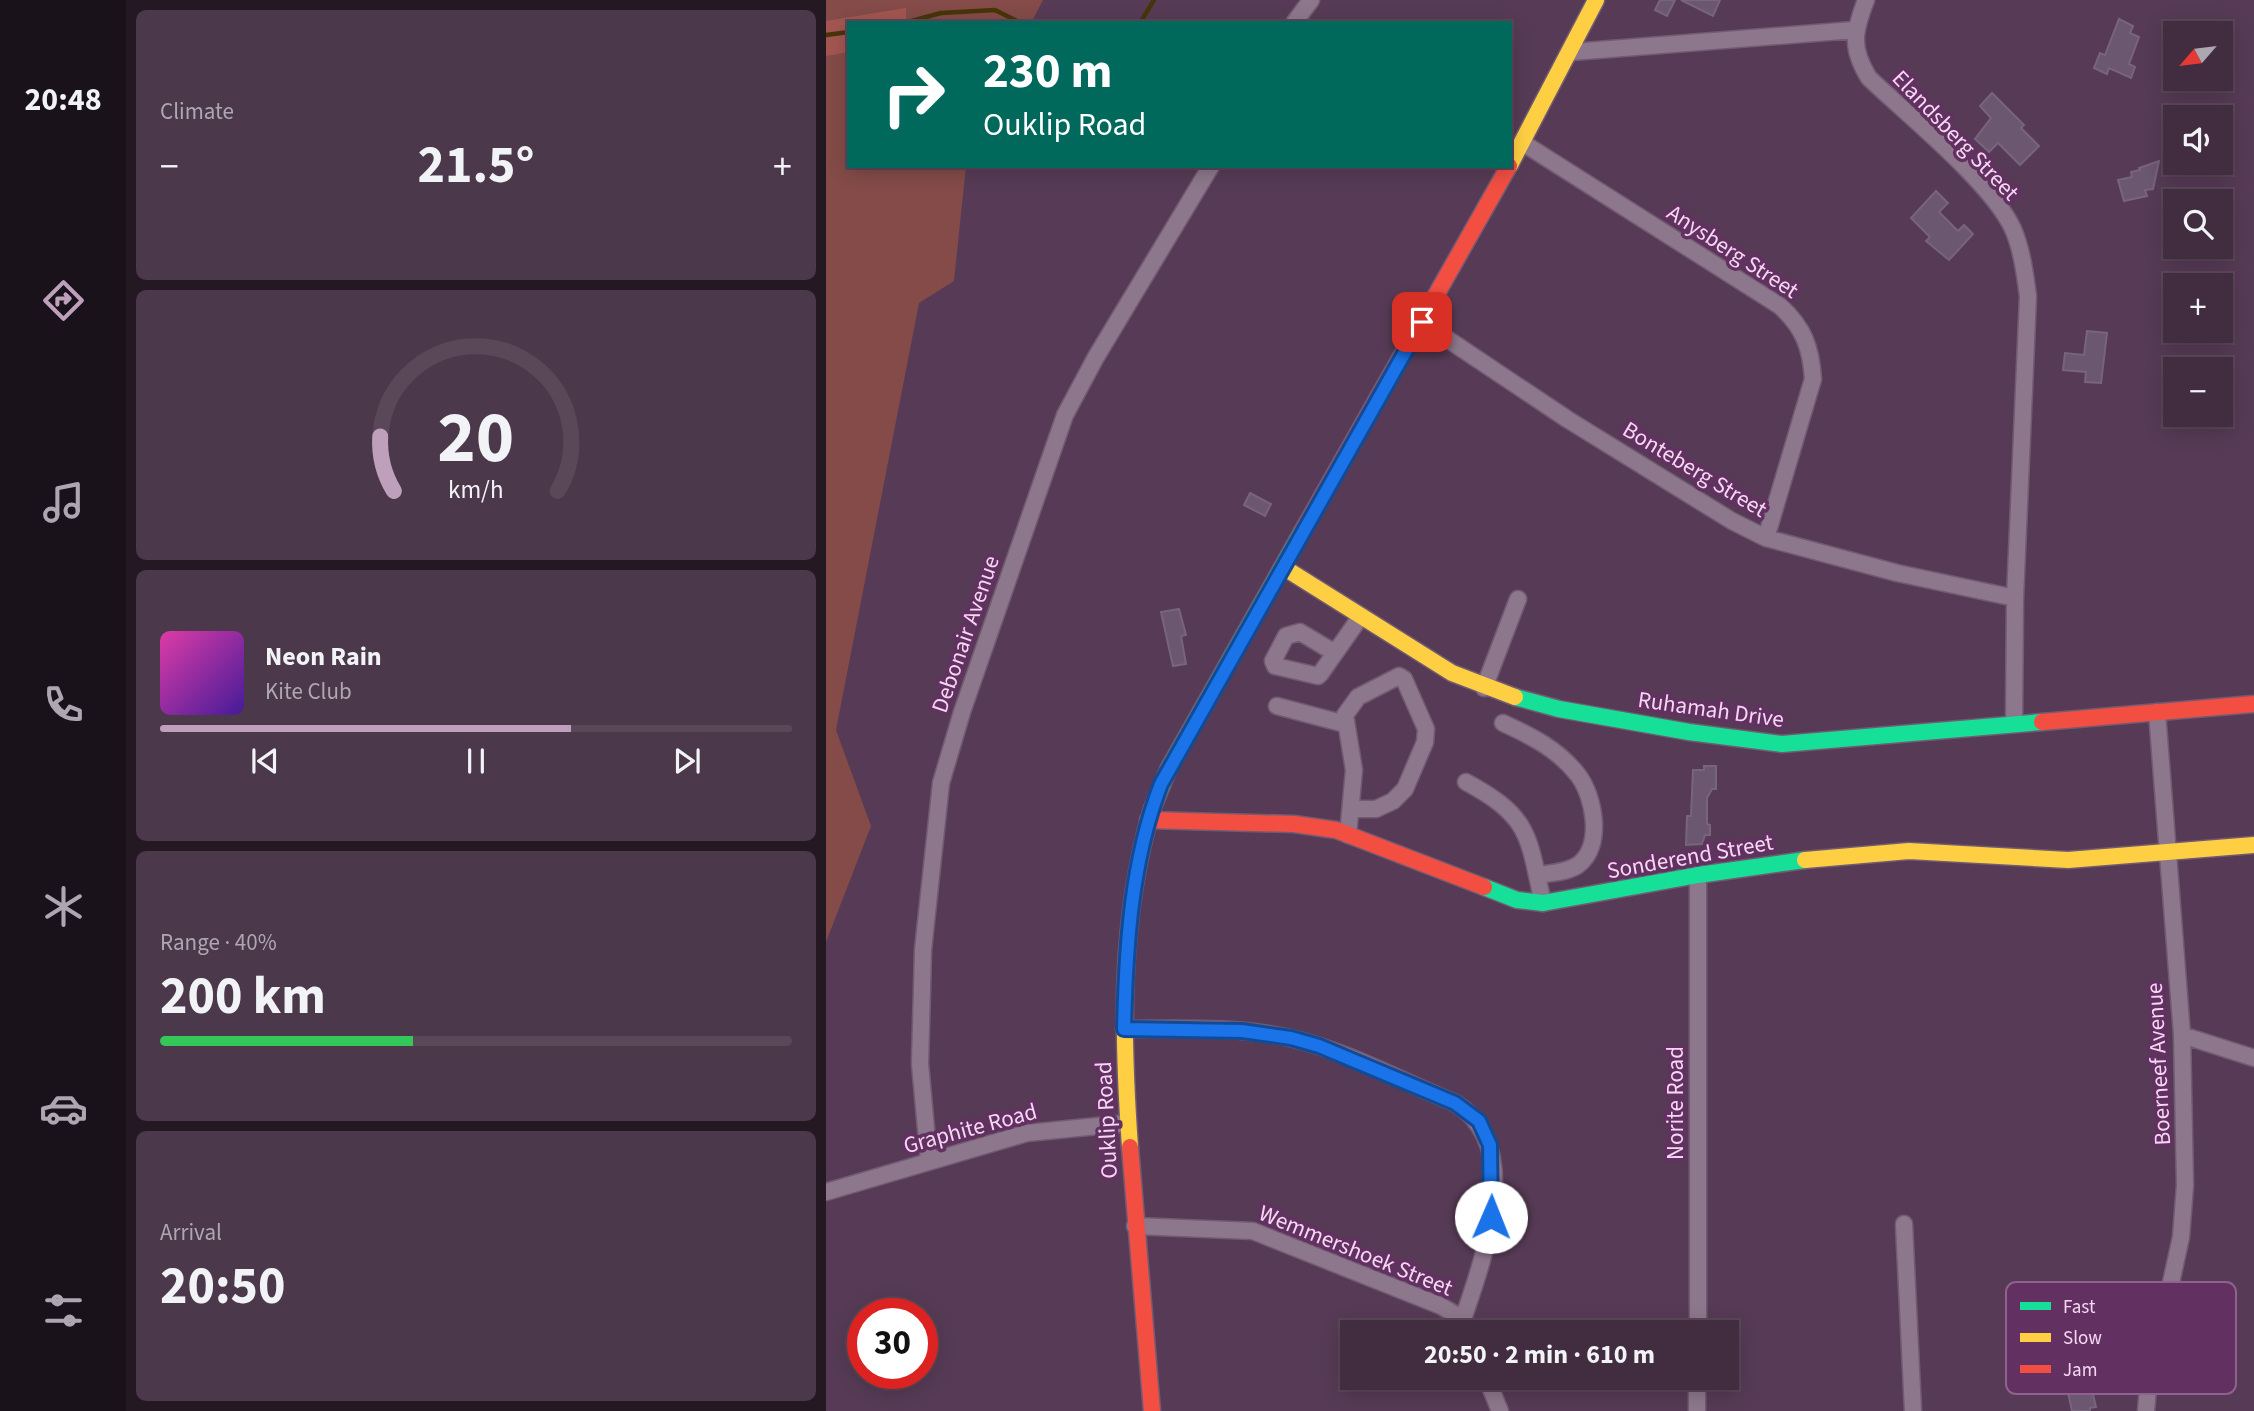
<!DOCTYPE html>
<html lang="en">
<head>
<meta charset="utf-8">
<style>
	:root { --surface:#412c40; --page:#4c384b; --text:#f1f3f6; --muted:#aea7b1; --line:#5a4859; --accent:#bea0bc }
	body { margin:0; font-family:"Source Sans 3",sans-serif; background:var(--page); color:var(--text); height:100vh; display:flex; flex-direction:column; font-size:26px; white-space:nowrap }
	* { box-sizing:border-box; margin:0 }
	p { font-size:23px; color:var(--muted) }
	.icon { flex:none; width:38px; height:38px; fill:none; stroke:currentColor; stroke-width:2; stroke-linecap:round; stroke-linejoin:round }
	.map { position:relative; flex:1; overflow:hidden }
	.sheet { display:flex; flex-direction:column; gap:10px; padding:10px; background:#241823; width:700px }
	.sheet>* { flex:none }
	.banner { position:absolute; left:21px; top:21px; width:665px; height:147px; border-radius:0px; box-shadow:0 4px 18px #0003,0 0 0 2px var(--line); background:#00695c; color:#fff; overflow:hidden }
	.needle { width:46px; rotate:242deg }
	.controls { position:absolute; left:1337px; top:21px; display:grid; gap:14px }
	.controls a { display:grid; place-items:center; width:70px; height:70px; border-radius:0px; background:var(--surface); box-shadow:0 4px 18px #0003,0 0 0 2px var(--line); font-size:35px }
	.speed { position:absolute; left:21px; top:1298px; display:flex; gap:14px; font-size:35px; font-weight:700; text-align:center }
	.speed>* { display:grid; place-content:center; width:91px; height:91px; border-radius:50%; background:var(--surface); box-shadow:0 4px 18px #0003,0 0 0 2px var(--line); line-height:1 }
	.speed .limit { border:10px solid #d22; background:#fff; color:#111 }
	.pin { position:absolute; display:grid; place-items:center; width:60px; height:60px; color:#fff; margin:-30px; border-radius:14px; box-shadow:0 4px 10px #0006 }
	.me { position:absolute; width:77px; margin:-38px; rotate:1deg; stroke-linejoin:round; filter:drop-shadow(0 0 5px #0008) }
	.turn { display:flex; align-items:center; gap:24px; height:147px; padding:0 21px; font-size:32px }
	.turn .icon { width:91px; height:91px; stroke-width:2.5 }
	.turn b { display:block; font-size:49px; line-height:60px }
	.big { font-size:52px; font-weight:700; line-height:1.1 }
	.sheet .tile { flex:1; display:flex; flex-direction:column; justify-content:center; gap:10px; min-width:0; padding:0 24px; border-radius:10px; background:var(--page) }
	.sheet .dial { align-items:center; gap:0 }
	.dial svg { height:182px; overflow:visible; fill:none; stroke:var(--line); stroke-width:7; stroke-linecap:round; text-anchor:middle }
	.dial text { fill:var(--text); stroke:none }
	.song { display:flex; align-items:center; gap:21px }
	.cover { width:84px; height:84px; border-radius:10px; background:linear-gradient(135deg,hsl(320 70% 55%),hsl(260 70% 35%)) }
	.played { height:7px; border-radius:4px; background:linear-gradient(90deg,var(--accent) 65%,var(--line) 65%) }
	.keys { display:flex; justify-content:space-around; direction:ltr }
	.heat { display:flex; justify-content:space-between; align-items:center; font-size:38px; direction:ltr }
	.charge { height:10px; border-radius:5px; background:linear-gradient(90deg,#34c759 40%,var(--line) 0) }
	.trip { position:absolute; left:514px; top:1320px; width:399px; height:70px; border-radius:0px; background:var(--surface); box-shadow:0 4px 18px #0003,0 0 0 2px var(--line); font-weight:700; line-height:70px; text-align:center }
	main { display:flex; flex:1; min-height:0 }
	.tab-bar { display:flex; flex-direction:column; width:126px; justify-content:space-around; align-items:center; background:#1a121a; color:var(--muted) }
	.tab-bar .icon { width:49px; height:49px }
	.tab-bar .selected { color:var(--accent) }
	.tab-bar b { font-size:32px; color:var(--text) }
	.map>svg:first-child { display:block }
	.green { fill:#844b48 }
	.forest { fill:#a25651 }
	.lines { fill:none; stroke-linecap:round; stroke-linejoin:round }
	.stream { stroke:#473509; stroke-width:4.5 }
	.building { fill:#6b5770; stroke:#78647c; stroke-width:2 }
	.street-casing { stroke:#725b72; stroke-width:19 }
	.fast-casing { stroke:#725b72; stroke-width:19 }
	.slow-casing { stroke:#725b72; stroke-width:19 }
	.jam-casing { stroke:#725b72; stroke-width:19 }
	.street { stroke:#8d778c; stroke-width:16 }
	.fast { stroke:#16e098; stroke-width:16 }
	.slow { stroke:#ffcf43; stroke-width:16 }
	.jam { stroke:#f24e42; stroke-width:16 }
	.route-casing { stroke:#114b97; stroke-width:18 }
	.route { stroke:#1a73e8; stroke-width:12 }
	.labels { text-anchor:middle; stroke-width:7; stroke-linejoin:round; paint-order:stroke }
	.street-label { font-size:23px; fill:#f5d7f3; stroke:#623061 }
	.key { fill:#623061; stroke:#8e628d; stroke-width:2 }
	.key-label { font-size:19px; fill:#f5d7f3 }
</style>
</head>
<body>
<main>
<nav class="tab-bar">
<b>20:48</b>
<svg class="icon selected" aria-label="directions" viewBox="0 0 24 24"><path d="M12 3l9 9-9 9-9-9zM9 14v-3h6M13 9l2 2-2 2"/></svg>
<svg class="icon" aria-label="music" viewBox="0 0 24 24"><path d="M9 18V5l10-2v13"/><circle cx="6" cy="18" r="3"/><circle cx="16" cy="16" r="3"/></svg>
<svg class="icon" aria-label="phone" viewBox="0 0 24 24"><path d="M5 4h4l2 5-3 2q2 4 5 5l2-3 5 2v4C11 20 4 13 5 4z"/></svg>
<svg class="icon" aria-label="climate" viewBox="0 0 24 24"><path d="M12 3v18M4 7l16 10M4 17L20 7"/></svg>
<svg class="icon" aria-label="car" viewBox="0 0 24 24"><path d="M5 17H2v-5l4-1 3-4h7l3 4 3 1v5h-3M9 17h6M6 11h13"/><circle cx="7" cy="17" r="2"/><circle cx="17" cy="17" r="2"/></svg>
<svg class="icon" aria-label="filters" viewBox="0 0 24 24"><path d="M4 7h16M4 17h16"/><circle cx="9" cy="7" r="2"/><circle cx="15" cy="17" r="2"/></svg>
</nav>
<section class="sheet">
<div class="tile"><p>Climate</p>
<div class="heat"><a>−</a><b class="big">21.5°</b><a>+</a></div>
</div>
<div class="tile dial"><svg viewBox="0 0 100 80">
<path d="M14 69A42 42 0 1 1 86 69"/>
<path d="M14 69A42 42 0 0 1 8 45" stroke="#bea0bc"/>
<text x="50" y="56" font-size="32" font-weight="700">20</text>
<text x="50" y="72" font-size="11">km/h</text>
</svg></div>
<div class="tile">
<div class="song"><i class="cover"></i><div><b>Neon Rain</b><p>Kite Club</p></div></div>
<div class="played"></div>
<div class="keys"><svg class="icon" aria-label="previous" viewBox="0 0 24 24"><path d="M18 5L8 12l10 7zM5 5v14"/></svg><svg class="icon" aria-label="pause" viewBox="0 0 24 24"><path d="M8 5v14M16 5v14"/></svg><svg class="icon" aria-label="next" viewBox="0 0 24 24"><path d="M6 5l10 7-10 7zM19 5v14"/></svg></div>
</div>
<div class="tile"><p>Range · 40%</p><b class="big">200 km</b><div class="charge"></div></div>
<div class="tile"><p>Arrival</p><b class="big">20:50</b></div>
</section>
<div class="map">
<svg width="1428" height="1411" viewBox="0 0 1428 1411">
	<rect width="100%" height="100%" fill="#573b56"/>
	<path class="green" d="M0,0h217l-12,23h-182v143h117l-12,115 -35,22 -83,427 35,96 -45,116z"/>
	<path class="forest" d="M80,8v15h-57v29l-23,4v-35z"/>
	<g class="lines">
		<path class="stream" d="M78,23l37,-10 54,-3 26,13
			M314,23l14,-23
			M0,35l23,-3"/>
	</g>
	<path class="building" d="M834,0h15l-8,16 -12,-6z
		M855,0h39l-7,16z
		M1293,19l14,7 -3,7 9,4 -10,27 6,3 -4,11 -22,-10 -2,6 -13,-6 6,-15 5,2z
		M1166,93l32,32 -3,3 18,18 -19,19 -22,-22 -9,9 -14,-13 16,-21 -11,-12z
		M1333,161l-6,28 -8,1 2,6 -23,5 -6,-21 14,-3 -1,-5 9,-2 -1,-2z
		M1110,191l12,12 -9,9 19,19 6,-6 9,9 -24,26 -23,-19 4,-4 -19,-19z
		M1261,331l20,2 -6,50 -16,-1 1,-10 -23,-2 2,-17 19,2z
		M424,493l21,11 -6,12 -21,-11z
		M353,609l7,26 -5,1 5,28 -13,2 -12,-54z
		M878,766h12v23h-4l-5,9v26l3,1v10h-5l-3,9 -16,1 1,-29h4l2,-46h11z
		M1263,1378l7,29 -6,1v3h-18l-5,-23 3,-1 -1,-7z"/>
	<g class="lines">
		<defs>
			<path id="street" d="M1040,0c-12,31 -16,48 3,78 39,37 123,105 144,151 9,21 12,45 15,67l-13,302 -1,126
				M468,23l17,-23
				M746,52l282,-22
				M697,143l257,163c24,22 31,42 33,73l-47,159
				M596,322l145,97 165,102 34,17 131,35 118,25
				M509,653l-35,-21 -14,4 -13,25 2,5 43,10 3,-3 40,-57
				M658,688l34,-89
				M451,706l68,18
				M677,723c28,13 55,26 75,52 16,21 26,71 0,90 -12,8 -28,8 -41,10
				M640,782c65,35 62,54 77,121
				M522,835l6,-65 -9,-55 13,-18 41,-21 5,3 22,50 -1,13 -20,47 -12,12 -17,8h-25
				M298,1029c55,0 112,-3 166,9 57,13 111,43 165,65 71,43 28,157 7,219
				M1356,1035l72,23
				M103,1161l-9,-97 3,-114 18,-167 21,-71 103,-297 31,-58 115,-191
				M0,1192l201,-59 101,-10
				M1078,1224l9,187
				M309,1226l118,5 188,75 15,9 11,17
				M872,1332v-457
				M660,1377l14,34
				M871,1411v-34
				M1320,1411l2,-23 33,-151 4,-52 -3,-150 -25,-323"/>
			<path id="fast" d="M689,697l44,12 130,23 93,12 260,-22
				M326,809l17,-41 133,-236
				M658,887l33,13 26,3 155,-28 107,-15"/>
			<path id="slow" d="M684,165l86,-165
				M457,567l169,106 63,24
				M979,860l104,-9 159,9 186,-15
				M304,1147c-8,-113 -11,-227 22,-338"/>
			<path id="jam" d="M476,532l207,-366
				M1216,722l212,-18
				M322,820l146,4 42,6 148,57
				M304,1147l22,264"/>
		</defs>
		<use href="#street" class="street-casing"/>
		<use href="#fast" class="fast-casing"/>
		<use href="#slow" class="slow-casing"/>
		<use href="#jam" class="jam-casing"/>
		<use href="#street" class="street"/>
		<use href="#fast" class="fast"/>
		<use href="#slow" class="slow"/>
		<use href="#jam" class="jam"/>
	</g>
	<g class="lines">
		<defs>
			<path id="route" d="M596,322l-261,462c-30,77 -35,162 -37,245l118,2 49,7 28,8 136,57 24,18 11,24 1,72"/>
		</defs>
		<use href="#route" class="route-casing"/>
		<use href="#route" class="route"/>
	</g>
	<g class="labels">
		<g class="street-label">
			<text transform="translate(1130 135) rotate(46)" y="8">Elandsberg Street</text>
			<text transform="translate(907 251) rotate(33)" y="8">Anysberg Street</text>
			<text transform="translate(869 469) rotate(31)" y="8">Bonteberg Street</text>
			<text transform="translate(139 634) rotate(-71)" y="8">Debonair Avenue</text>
			<text transform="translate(885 709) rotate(8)" y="8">Ruhamah Drive</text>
			<text transform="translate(864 856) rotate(-10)" y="8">Sonderend Street</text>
			<text transform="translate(1332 1064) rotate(-93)" y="8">Boerneef Avenue</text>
			<text transform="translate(849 1103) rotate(-90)" y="8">Norite Road</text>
			<text transform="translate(280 1120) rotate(-93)" y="8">Ouklip Road</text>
			<text transform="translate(144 1128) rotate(-15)" y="8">Graphite Road</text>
			<text transform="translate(530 1250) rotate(22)" y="8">Wemmershoek Street</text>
		</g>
	</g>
	<rect x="1180" y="1282" width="230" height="112" rx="10" class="key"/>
	<rect x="1194" y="1302" width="31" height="8" fill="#16e098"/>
	<rect x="1194" y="1333" width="31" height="9" fill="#ffcf43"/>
	<rect x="1194" y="1365" width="31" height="8" fill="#f24e42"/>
	<g class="key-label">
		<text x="1237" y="1313">Fast</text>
		<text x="1237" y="1344">Slow</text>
		<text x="1237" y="1376">Jam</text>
	</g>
</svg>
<div class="controls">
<a><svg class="needle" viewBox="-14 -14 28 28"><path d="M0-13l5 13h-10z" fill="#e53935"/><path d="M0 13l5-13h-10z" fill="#aea7b1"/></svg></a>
<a><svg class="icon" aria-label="sound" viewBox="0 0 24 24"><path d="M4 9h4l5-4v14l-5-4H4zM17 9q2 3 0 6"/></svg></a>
<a><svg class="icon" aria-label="search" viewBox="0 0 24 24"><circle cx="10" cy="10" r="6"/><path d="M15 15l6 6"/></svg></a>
<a>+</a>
<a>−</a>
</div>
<div class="speed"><div class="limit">30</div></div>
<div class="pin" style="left:596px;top:322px;background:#d93025"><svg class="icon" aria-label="arrive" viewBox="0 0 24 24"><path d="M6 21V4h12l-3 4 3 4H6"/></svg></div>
<svg class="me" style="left:665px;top:1217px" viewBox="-20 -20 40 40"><circle r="19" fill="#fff"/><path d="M0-13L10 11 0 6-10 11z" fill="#1a73e8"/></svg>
<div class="trip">20:50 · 2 min · 610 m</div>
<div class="banner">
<div class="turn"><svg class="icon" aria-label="right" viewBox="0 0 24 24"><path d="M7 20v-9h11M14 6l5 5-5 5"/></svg><div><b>230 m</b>Ouklip Road</div></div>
</div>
</div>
</main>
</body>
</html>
